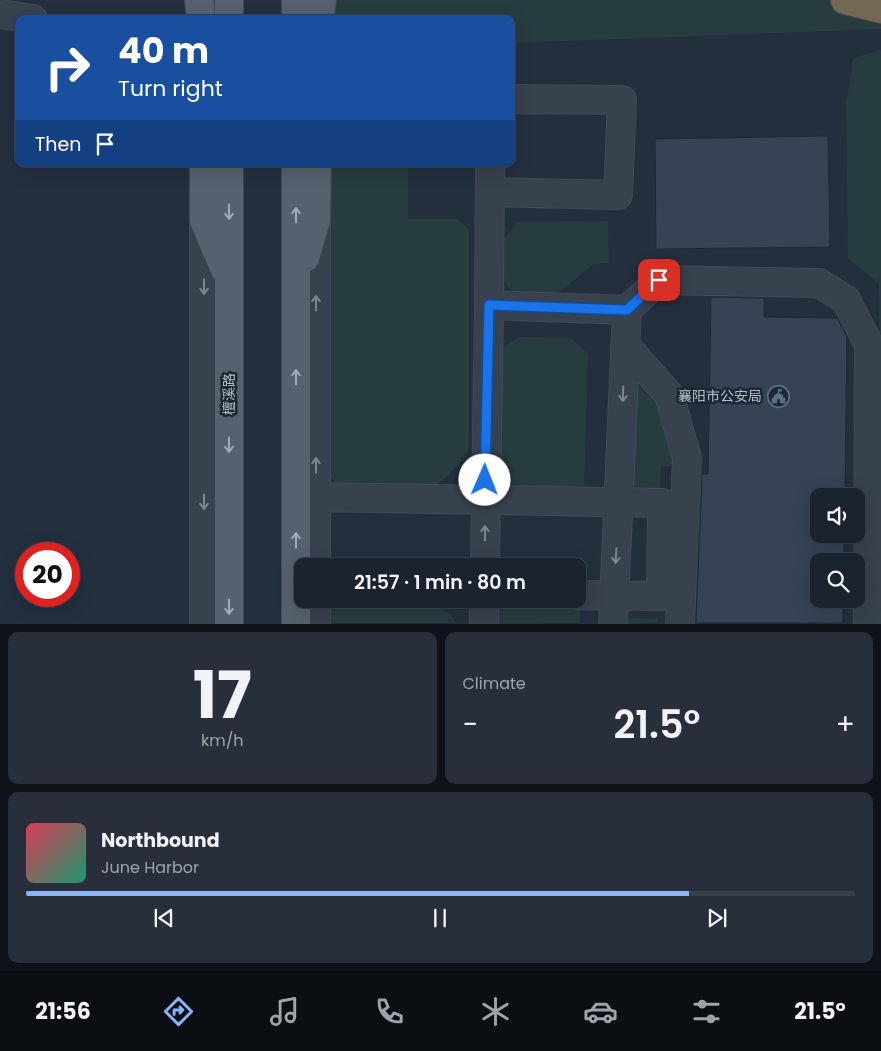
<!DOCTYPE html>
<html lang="en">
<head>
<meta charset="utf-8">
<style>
	:root { --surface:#1b232e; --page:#282f3a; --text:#f1f3f6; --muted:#a0a4aa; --line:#39404a; --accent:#8ab4f8 }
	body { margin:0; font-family:Poppins,"Noto Sans SC",sans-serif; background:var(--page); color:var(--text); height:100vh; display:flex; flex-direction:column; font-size:19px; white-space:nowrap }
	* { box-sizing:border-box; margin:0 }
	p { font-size:16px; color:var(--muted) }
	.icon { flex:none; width:28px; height:28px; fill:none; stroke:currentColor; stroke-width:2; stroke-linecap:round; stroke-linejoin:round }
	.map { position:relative; height:624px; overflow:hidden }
	.drawer { display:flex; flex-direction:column; gap:8px; padding:8px; background:#0f1319; flex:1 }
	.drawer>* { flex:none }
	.guide { position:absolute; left:15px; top:15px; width:500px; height:152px; border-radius:10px; box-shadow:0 5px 20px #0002,0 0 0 1px var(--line); background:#1a4fa0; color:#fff; overflow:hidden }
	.tools { position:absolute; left:810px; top:488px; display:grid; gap:10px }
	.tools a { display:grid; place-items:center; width:55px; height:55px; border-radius:10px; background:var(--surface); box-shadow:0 5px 20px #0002,0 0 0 1px var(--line); font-size:25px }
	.speed { position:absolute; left:15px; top:542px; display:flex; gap:10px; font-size:25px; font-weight:700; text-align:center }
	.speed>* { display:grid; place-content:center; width:65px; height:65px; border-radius:50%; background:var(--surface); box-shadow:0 5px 20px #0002,0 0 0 1px var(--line); line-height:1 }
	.speed .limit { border:8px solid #d22; background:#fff; color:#111 }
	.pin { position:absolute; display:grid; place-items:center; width:42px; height:42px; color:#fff; margin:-21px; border-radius:10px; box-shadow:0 2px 8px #0006 }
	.me { position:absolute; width:55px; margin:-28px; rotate:1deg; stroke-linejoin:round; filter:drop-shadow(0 0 4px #0008) }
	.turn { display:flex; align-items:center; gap:18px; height:105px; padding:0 20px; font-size:22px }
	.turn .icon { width:65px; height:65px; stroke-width:2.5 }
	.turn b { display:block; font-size:35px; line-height:42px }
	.then { display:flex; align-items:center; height:48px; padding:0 20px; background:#0003; gap:10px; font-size:19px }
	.big { font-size:38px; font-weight:600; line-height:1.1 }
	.drawer .tile { flex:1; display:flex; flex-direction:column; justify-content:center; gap:8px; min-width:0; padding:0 18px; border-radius:10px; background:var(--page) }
	.drawer .dial { align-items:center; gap:0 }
	.dial b { font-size:65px; line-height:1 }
	.song { display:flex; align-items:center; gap:15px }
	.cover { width:60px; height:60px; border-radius:8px; background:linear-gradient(135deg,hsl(350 70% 55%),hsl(160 70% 35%)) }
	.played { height:5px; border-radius:2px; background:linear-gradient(90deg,var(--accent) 80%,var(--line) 80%) }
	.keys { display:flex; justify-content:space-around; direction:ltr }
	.heat { display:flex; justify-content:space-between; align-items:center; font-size:28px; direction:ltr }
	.drawer .tiles { flex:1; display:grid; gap:8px; grid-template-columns:1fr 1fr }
	.tile:last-child { grid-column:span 2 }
	.trip { position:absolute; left:294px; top:558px; width:292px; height:50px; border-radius:10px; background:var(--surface); box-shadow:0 5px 20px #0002,0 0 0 1px var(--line); font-weight:600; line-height:50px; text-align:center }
	.menu { display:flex; height:80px; justify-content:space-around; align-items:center; background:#0b0e12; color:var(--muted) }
	.menu .icon { width:35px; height:35px }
	.menu .on { color:var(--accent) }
	.menu b { font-size:22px; color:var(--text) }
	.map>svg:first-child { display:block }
	.green { fill:#263c3f }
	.building { fill:#364354; stroke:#1f2835 }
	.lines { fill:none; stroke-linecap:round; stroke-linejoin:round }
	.minor-casing { stroke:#414a57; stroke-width:30 }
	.major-casing { stroke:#414a57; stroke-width:30 }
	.highway-casing { stroke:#434c59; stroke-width:30 }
	.minor { stroke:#38414e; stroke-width:28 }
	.major { stroke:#56606e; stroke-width:28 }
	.highway { stroke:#746855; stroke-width:28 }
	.oneway { stroke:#a1aab7 }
	.oneway2 { stroke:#7c8592 }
	.route-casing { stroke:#114b97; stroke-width:12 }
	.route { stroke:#1a73e8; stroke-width:9 }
	.labels { text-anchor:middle; stroke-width:5; stroke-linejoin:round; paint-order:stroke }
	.street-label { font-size:14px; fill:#b4bcc9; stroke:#1d2633 }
	.poi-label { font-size:14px; fill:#b4bcc9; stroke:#1d2633; text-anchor:end }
</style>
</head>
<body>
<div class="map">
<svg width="881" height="624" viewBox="0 0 881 624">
	<rect width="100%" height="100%" fill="#242f3e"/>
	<path class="green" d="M322,0h559v29l-370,14v-24h-192z
		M881,50v573l-2,-339 -31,-26 -2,-153 7,-47z
		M325,164h83v55h49l12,10v221c-8,12 -20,27 -32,34 -18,9 -80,3 -101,2l-8,-15z
		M608,221l1,42 -15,1 -37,30 -45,-1 -8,-14 1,-40 12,-17z
		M519,337l52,1 17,16 -4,139h-88l3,-142z
		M636,385l22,19 17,39 -1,23h-13l-1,23h-30z
		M336,603l96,3 19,8 5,9h-129v-10z
		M497,607l83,1v15l-84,1z
		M626,618l31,1v4l-31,1z"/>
	<path class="building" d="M828,136l2,111 -174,2 -1,-110z
		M711,297l53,1v19l73,1 10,19 -2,159h-26v38h25v27h-25v38h24v24h-147l6,-149h6z"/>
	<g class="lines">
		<defs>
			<path id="minor" d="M0,14l33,5
				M490,192l128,3 4,-95 -111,-1
				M204,221v403
				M489,305l1,-141
				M627,310l32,-30 160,3 27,17 23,45 -1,279
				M625,345l44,50 18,63 -7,166
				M316,497l346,6 -1,93 -83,-1
				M316,566v-338
				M485,566l4,-261 138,5 -14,314
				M316,624v-25
				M484,624v-25"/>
			<path id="major" d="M199,0l2,19
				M296,0v19
				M229,19v-19
				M319,19l3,-19
				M204,164v57l21,49
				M229,164v460
				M305,258l11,-37 1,-57
				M296,624v-460"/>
			<path id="highway" d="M845,0l36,9"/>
		</defs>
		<use href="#minor" class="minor-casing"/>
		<use href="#major" class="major-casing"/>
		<use href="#highway" class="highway-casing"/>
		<use href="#minor" class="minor"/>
		<use href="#major" class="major"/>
		<use href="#highway" class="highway"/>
	</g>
	<defs><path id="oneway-shaft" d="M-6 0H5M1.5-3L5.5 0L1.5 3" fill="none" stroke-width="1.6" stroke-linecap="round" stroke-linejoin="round" transform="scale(1.25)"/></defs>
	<g class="oneway">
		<use href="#oneway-shaft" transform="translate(229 212) rotate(90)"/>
		<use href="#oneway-shaft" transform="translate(296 215) rotate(-90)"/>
		<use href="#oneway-shaft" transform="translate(296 377) rotate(-90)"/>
		<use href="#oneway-shaft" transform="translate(229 445) rotate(90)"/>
		<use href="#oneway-shaft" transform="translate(296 540) rotate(-90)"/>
		<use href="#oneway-shaft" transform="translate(229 607) rotate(90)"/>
	</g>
	<g class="oneway2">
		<use href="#oneway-shaft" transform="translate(204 287) rotate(90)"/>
		<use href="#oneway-shaft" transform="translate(316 303) rotate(-90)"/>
		<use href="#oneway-shaft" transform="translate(623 394) rotate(92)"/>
		<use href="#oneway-shaft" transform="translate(316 465) rotate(-90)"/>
		<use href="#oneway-shaft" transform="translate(204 502) rotate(90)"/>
		<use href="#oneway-shaft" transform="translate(485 533) rotate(-90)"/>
		<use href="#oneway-shaft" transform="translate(616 556) rotate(93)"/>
	</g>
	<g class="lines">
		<defs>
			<path id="route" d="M485,480l4,-175 138,5 32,-30"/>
		</defs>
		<use href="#route" class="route-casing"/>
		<use href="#route" class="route"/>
	</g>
	<defs>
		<symbol id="civic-ring" viewBox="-11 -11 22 22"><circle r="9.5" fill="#1d2633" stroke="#5c6f8a" stroke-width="1.5"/><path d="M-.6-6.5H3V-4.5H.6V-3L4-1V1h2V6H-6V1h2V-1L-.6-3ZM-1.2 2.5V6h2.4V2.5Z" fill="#5c6f8a"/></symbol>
	</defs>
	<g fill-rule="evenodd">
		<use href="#civic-ring" x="766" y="384" width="25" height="25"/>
	</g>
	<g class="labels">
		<g class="street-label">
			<text transform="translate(229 394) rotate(-90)" y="5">檀溪路</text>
		</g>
		<g class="poi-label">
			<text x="762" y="401">襄阳市公安局</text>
		</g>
	</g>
</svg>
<div class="tools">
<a><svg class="icon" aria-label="sound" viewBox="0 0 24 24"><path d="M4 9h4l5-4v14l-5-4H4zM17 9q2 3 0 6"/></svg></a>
<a><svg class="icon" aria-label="search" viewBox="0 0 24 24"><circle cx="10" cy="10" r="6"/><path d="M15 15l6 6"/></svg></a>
</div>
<div class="speed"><div class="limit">20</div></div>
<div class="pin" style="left:659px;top:280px;background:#d93025"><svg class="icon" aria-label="arrive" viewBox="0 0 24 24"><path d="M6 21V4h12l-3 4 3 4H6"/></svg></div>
<svg class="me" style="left:485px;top:480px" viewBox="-20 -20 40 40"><circle r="19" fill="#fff"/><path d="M0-13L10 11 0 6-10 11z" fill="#1a73e8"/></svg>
<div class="trip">21:57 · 1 min · 80 m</div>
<div class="guide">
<div class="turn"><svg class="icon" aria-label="right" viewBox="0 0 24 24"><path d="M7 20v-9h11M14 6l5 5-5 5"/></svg><div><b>40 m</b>Turn right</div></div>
<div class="then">Then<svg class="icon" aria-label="arrive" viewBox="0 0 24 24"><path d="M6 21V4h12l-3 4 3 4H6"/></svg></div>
</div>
</div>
<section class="drawer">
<div class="tiles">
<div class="tile dial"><b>17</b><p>km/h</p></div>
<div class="tile"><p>Climate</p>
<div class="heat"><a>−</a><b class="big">21.5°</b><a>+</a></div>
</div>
<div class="tile">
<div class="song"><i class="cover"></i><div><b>Northbound</b><p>June Harbor</p></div></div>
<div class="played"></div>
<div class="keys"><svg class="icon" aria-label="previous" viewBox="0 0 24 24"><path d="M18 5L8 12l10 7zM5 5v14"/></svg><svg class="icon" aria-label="pause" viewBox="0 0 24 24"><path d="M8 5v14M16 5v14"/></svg><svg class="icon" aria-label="next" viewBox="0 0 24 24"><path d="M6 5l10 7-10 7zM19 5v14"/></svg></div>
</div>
</div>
</section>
<nav class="menu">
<b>21:56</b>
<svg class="icon on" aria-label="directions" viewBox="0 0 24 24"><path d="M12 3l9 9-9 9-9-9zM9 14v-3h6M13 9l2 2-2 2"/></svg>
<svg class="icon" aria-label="music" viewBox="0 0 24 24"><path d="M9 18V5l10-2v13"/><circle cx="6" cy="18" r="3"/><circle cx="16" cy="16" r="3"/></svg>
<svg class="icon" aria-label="phone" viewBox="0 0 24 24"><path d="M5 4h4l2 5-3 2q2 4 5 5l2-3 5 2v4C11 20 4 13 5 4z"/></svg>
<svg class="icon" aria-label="climate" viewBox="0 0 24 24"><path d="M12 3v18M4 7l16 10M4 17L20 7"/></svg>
<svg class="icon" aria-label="car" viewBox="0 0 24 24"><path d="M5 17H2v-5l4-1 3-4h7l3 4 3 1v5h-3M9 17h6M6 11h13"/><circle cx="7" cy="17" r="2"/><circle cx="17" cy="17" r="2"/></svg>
<svg class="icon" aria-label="filters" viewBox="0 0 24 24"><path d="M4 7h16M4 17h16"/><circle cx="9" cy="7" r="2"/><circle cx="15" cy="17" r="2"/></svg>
<b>21.5°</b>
</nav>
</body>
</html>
